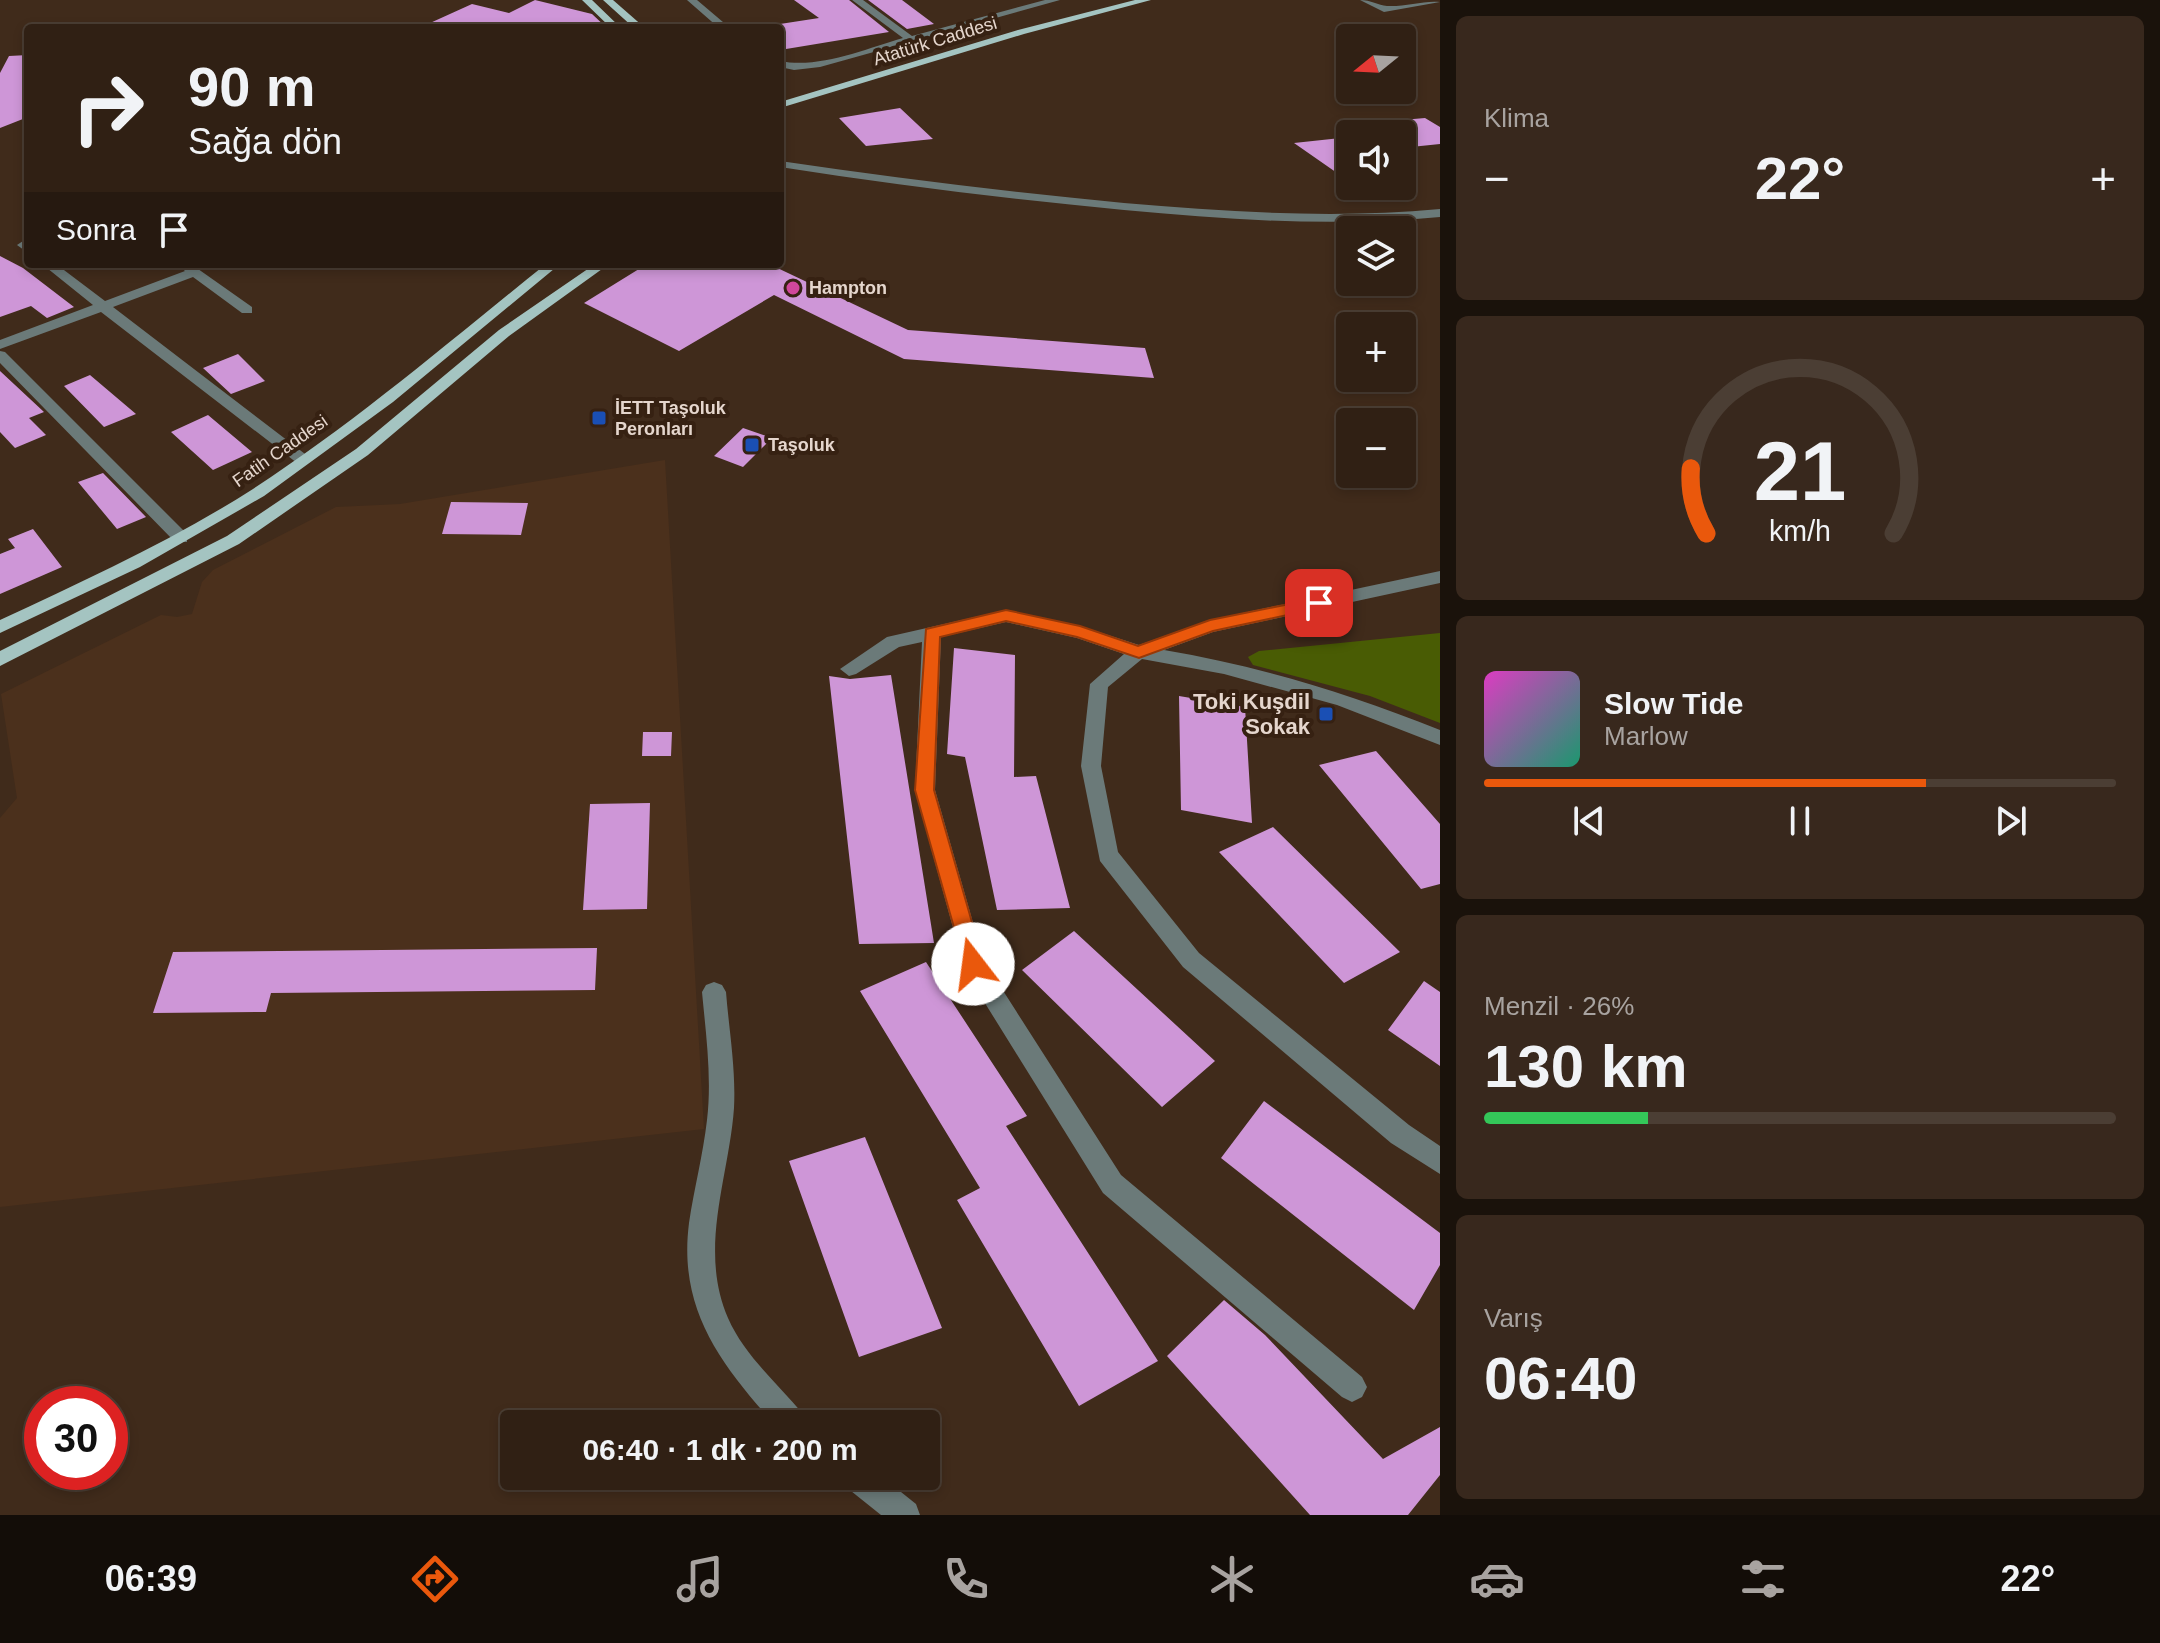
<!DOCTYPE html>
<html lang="tr">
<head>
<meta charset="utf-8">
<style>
	:root { --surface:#302014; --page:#38281d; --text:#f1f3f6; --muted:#a8a3a0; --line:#4b3e34; --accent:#ea580c }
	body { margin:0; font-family:Helvetica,sans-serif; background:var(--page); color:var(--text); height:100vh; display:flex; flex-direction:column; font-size:30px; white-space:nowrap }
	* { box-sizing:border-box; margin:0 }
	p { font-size:26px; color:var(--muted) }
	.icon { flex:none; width:44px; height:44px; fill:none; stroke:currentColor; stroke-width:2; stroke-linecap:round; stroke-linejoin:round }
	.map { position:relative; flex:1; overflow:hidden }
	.side { display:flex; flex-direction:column; gap:16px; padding:16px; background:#1a120b; width:720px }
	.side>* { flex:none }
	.guide { position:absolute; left:24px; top:24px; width:760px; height:244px; border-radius:8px; box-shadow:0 4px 12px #0003,0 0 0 2px var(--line); background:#302014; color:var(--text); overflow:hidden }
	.needle { width:52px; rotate:252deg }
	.buttons { position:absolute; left:1336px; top:24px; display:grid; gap:16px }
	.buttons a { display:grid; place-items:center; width:80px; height:80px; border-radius:8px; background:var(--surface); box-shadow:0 4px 12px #0003,0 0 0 2px var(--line); font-size:40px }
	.speed { position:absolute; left:24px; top:1386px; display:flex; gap:16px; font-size:40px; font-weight:700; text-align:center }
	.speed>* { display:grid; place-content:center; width:104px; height:104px; border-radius:50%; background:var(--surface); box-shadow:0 4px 12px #0003,0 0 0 2px var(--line); line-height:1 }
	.speed .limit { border:12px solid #d22; background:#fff; color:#111 }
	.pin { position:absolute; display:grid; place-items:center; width:68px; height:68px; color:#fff; margin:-34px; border-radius:16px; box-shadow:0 4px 12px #0006 }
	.me { position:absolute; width:88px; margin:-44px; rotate:345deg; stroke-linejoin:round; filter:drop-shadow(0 0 6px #0008) }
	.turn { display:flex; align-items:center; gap:28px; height:168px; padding:0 32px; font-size:36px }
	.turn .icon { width:104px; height:104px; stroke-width:2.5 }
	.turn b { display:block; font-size:56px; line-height:68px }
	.then { display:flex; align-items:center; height:76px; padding:0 32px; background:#0003; gap:16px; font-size:30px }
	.big { font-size:60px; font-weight:600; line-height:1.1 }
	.side .card { flex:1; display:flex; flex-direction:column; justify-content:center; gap:12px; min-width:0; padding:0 28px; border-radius:12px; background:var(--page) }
	.side .dial { align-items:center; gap:0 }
	.dial svg { height:208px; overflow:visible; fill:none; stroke:var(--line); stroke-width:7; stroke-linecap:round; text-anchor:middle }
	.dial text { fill:var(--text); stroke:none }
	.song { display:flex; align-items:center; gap:24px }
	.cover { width:96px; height:96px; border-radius:12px; background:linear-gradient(135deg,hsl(310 70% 55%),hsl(160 70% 35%)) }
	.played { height:8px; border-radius:4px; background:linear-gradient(90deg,var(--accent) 70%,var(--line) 70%) }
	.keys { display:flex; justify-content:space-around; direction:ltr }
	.heat { display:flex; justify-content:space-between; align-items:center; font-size:44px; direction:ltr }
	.charge { height:12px; border-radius:6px; background:linear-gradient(90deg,#34c759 26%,var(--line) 0) }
	.trip { position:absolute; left:500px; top:1410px; width:440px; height:80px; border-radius:8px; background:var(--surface); box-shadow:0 4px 12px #0003,0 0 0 2px var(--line); font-weight:600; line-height:80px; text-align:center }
	.menu { display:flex; height:128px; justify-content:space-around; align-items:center; background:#130d08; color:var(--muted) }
	.menu .icon { width:56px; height:56px }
	.menu .active { color:var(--accent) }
	.menu b { font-size:36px; color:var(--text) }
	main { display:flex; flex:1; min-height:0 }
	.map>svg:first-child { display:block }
	.built { fill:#4b301c }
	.green { fill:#495c04 }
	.building { fill:#ce96d7 }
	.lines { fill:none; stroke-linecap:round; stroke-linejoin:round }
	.minor { fill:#6b7a79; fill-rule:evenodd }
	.major { fill:#a4c4c1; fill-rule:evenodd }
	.route { fill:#ea580c; stroke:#983908; stroke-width:2 }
	.hotel-dot { fill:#d1479c; stroke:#362112; stroke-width:3 }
	.transit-dot { fill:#1a4fb4; stroke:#362112; stroke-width:3 }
	.labels { text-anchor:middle; stroke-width:8; stroke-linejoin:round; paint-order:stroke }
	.far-street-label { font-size:18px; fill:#e5d6cd; stroke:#362112 }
	.far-poi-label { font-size:18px; font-weight:bold; fill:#e5d6cd; stroke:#362112; text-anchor:start }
	.poi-label { font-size:22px; font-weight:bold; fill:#e5d6cd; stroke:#362112; text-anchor:end }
</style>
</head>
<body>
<main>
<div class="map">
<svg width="1440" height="1515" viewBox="0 0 1440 1515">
	<rect width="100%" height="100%" fill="#402b1b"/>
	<path class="built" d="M665,460l39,669 -704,78v-389l17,-20 -16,-104 160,-79 16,2 15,-3 10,-32 11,-12 123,-63 64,-3z"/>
	<path class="green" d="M1440,633v90l-70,-27 -117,-31 -5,-8 11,-6z"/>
	<path class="building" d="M535,0l57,14 15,14h-188l53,-24 37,9z
		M794,0h55l40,32 -109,18v-26l39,-6z
		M868,0h34l32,24 -27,5z
		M28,55v62l-28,11v-55l9,-17z
		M900,108l33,31 -67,7 -27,-28z
		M1425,118l15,9v17l-29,3 -9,-7v-20z
		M1350,137v45l-56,-39z
		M0,256l23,12 51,39 -27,11 -16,-12 -31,11z
		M647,264h122l139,66 237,18 9,30 -250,-19 -130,-64 -95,56 -95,-48z
		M238,354l27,27 -34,13 -28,-26z
		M0,371l44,41 -15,6 17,17 -31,13 -15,-16z
		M90,375l46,39 -32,13 -40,-41z
		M208,415l44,37 -39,18 -42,-38z
		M743,428l29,10 -29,29 -29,-11z
		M103,473l43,44 -29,12 -39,-47z
		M451,502l77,1 -7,32 -79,-1z
		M33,529l29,38 -62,27v-40l15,-6 -7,-9z
		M954,648l61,7 -1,122 22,-1 34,132 -73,2 -32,-153 -18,-3z
		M891,675l43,268 -75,1 -30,-268 21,3z
		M1179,696l66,11 7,116 -71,-13z
		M643,732h29l-1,24h-29z
		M1376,751l64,73v60l-19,5 -102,-124z
		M650,803l-3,106 -64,1 7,-106z
		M1273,827l127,125 -56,31 -125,-131z
		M1074,931l141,130 -53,46 -140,-137z
		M597,948l-2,42 -324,3 -5,19 -113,1 20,-61z
		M926,962l101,154 -21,10 152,235 -79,45 -122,-206 23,-12 -120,-197z
		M1424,981l16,11v74l-52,-36z
		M1264,1101l176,132v32l-26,45 -193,-152z
		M865,1137l77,191 -83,29 -70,-196z
		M1224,1300l41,35 118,124 57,-32v48l-32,40h-98l-143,-159z"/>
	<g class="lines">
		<path class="minor" d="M687,0h10l33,28h-11z
			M852,0h11l49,36 133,-36h15l-240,67 -26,3 -14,-3v-6c39,8 85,-12 123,-23z
			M1360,0c11,0 18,5 27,6 18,1 38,-6 53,-4l-56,10z
			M780,161c114,17 229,31 344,42 106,9 210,16 316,6v8c-106,10 -210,3 -316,-7 -115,-11 -230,-25 -344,-43z
			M23,241l5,2v10l-11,-8z
			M42,264h14l49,37 80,-30 -8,-7h14l61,43v6h-10l-49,-36 -80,30 196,150v6h-12l-196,-151 -101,37v-9l93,-35z
			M0,351l5,1 182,182v8h-12l-175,-179z
			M1440,571v12l-227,49 -49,18c99,17 183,43 276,80v15l-103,-40 -113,-31 -82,-15 -34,28 -7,79 17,86 81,101 210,172 31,21v28l-49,-31 -208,-176 -83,-106 -19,-95 9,-82 34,-30 -47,-16 -71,-16 -65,15 -6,153 49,171 137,214 241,202 5,10 -5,10 -10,5 -10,-5 -239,-204 -138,-222 -50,-181 7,-148 -23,5 -43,27 -7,2 -9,-7 47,-32 119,-27 74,16 59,19 71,-25z
			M714,982l8,3 4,7c3,38 10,77 8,116 -5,70 -36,141 -6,210 16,37 50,66 75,96l5,10h-34c-54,-61 -96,-115 -85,-201 5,-34 14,-68 18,-103 5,-42 -1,-85 -5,-128l4,-7z
			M842,1476h39l35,28 4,11h-39l-35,-28z"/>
		<path class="major" d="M582,0h10l29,28h-10z
			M603,0h10l32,28h-11z
			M1135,0h16l-127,34 -244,74v-6l238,-72z
			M546,264h14l-167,138 -129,94 -124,71 -140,66v-13c86,-40 173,-80 253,-131 103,-67 197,-148 293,-225z
			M595,264h14l-100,72 -141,119 -129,89 -239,122v-15l227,-115 129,-87 143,-119z"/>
	</g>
	<path class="route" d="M1319,598l6,2v7l-112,24 -74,27 -62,-21 -71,-16 -66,16 -6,153 50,174 -3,6h-15l-51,-180 11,-161 80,-19 74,16 58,20 72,-26z"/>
	<circle class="hotel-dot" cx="793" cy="288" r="8"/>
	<g class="transit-dot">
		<rect x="591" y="410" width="16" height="16" rx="4"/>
		<rect x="744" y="437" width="16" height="16" rx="4"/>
		<rect x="1318" y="706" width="16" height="16" rx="4"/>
	</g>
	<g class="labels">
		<g class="far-street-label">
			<text transform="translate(935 41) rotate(-17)" y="6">Atatürk Caddesi</text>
			<text transform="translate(280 451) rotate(-35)" y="6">Fatih Caddesi</text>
		</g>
		<g class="far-poi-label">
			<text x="809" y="294">Hampton</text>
			<text x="615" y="414">İETT Taşoluk<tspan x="615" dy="21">Peronları</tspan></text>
			<text x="768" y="451">Taşoluk</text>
		</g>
		<g class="poi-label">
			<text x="1310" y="709">Toki Kuşdil<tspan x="1310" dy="25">Sokak</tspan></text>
		</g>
	</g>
</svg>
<div class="buttons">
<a><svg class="needle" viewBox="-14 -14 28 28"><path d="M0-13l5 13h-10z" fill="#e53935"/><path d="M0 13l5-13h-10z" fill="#a8a3a0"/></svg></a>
<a><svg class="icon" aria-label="sound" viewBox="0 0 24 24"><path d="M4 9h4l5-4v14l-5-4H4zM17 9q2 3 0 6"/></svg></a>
<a><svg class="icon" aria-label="layers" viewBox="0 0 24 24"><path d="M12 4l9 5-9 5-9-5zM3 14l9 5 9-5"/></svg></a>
<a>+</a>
<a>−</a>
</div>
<div class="speed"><div class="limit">30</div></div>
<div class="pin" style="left:1319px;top:603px;background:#d93025"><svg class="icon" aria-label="arrive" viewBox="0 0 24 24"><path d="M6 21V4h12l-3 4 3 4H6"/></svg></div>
<svg class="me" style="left:973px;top:964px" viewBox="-20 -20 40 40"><circle r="19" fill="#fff"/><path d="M0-13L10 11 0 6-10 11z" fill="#ea580c"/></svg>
<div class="trip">06:40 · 1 dk · 200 m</div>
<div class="guide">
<div class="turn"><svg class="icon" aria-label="right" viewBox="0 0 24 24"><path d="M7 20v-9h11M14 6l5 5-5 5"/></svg><div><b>90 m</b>Sağa dön</div></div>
<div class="then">Sonra<svg class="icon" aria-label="arrive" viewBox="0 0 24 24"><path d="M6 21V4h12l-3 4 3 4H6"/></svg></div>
</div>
</div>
<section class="side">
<div class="card"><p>Klima</p>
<div class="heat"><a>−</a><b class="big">22°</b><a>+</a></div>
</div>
<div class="card dial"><svg viewBox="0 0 100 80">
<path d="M14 69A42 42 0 1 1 86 69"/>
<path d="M14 69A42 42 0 0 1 8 44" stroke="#ea580c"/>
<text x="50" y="56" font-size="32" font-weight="700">21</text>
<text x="50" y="72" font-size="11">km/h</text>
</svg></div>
<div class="card">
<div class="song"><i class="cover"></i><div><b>Slow Tide</b><p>Marlow</p></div></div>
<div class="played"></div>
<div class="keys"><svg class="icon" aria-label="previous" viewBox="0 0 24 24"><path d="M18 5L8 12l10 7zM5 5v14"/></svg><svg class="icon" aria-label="pause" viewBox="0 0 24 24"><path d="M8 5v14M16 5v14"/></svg><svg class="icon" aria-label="next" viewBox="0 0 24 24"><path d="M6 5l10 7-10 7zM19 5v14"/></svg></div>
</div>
<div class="card"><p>Menzil · 26%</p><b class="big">130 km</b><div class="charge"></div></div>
<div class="card"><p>Varış</p><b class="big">06:40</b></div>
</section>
</main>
<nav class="menu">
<b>06:39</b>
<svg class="icon active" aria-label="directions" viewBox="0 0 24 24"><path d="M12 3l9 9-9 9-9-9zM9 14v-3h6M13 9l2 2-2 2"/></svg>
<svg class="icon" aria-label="music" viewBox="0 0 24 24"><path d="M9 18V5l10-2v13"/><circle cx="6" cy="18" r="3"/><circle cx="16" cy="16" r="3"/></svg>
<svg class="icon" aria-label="phone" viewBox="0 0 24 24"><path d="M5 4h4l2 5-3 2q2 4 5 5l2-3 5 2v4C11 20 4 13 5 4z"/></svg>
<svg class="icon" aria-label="climate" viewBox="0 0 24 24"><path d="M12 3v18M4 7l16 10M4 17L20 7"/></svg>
<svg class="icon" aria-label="car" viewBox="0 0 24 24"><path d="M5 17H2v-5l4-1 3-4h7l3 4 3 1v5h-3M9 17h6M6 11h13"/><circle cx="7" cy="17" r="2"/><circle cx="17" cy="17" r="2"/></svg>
<svg class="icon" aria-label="filters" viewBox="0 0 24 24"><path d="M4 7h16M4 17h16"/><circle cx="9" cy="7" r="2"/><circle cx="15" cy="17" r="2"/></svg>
<b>22°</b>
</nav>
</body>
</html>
